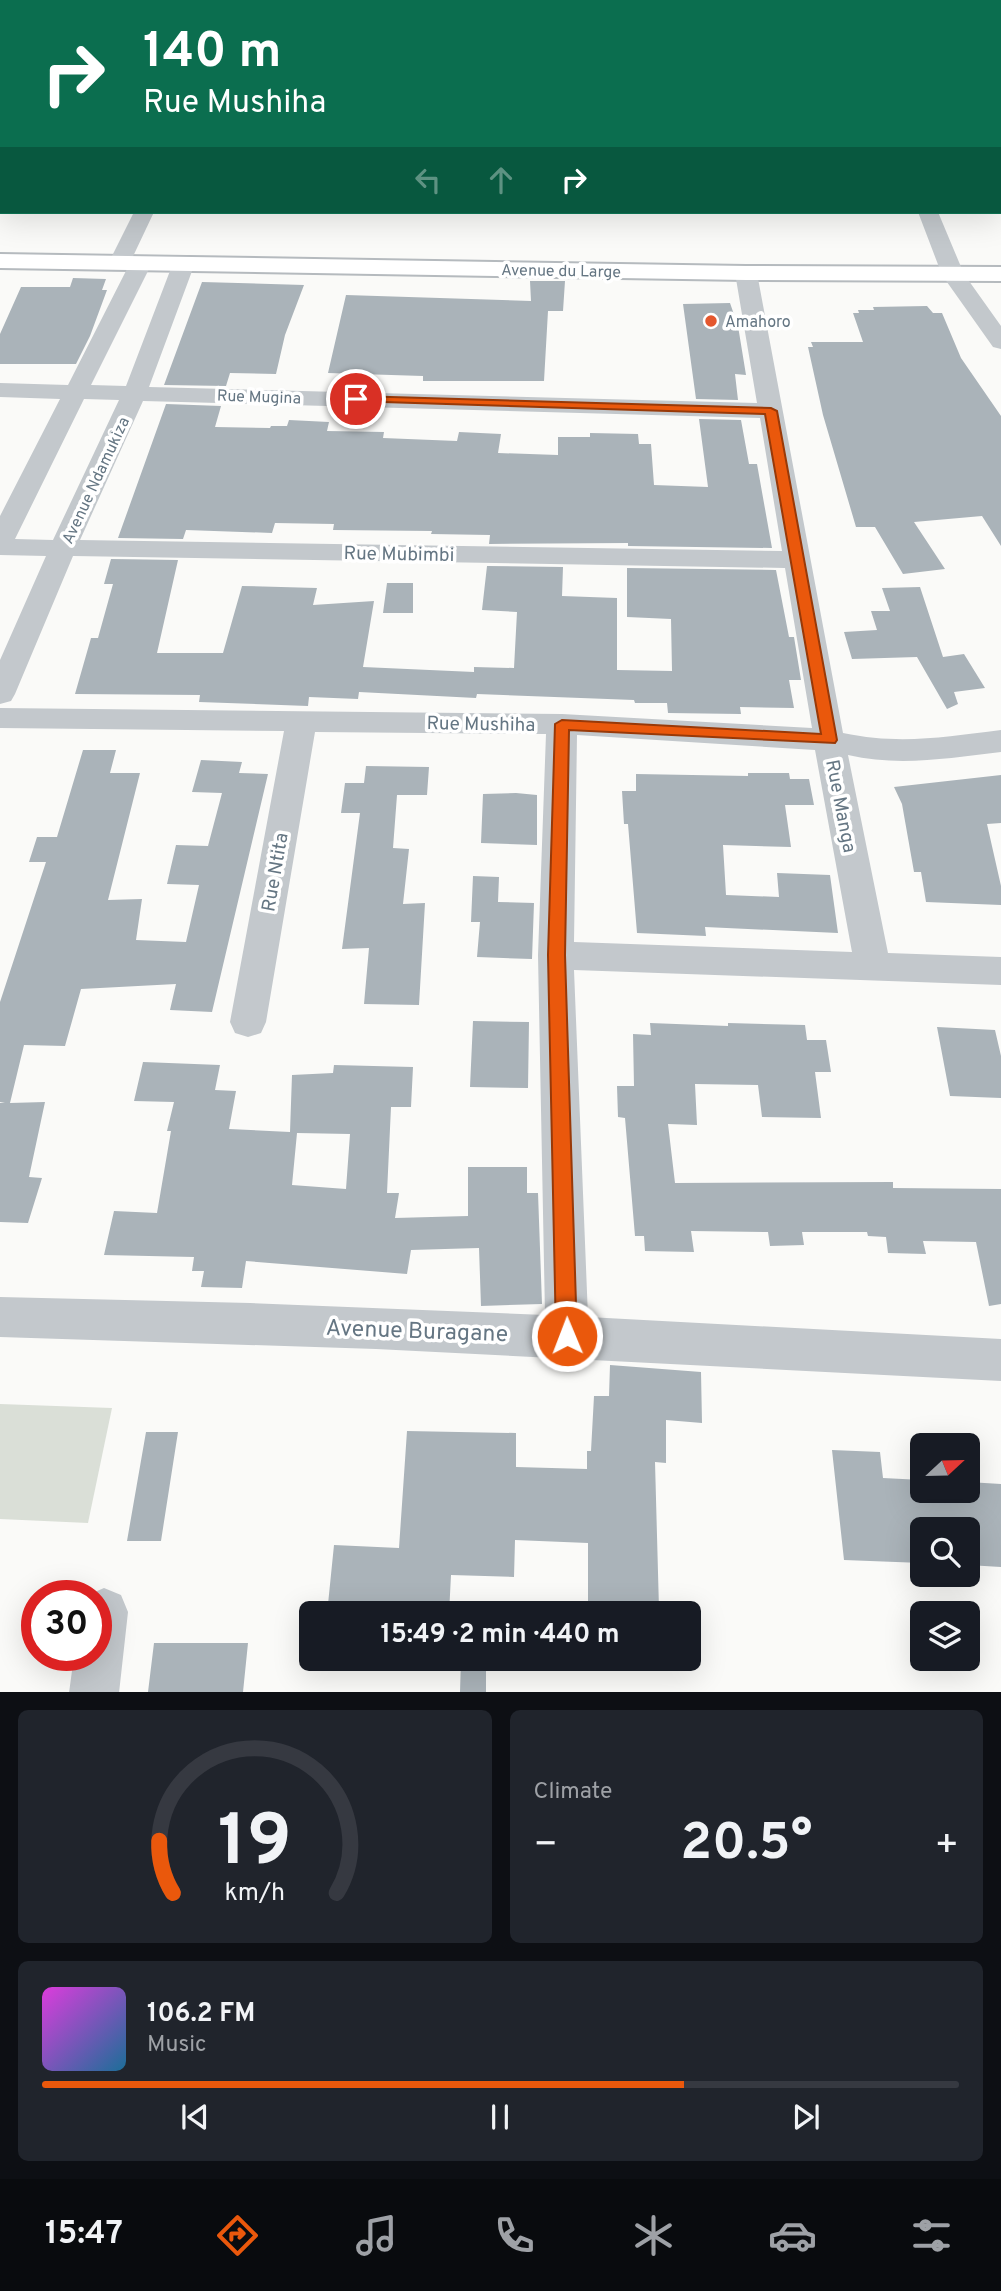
<!DOCTYPE html>
<html lang="en">
<head>
<meta charset="utf-8">
<style>
	:root { --surface:#171b24; --page:#20242c; --text:#f1f3f6; --muted:#9ea1a6; --line:#363941; --accent:#ea580c }
	body { margin:0; font-family:Overpass,sans-serif; background:var(--page); color:var(--text); height:100vh; display:flex; flex-direction:column; font-size:26px; white-space:nowrap }
	* { box-sizing:border-box; margin:0 }
	p { font-size:23px; color:var(--muted) }
	.icon { flex:none; width:38px; height:38px; fill:none; stroke:currentColor; stroke-width:2; stroke-linecap:round; stroke-linejoin:round }
	.map { position:relative; height:1692px; overflow:hidden }
	.sheet { display:flex; flex-direction:column; gap:18px; padding:18px; background:#0d0f14; flex:1 }
	.sheet>* { flex:none }
	.guide { position:absolute; left:0px; top:0px; width:1001px; height:214px; box-shadow:0 7px 28px #0002; background:#0b6e4f; color:#fff; overflow:hidden }
	.needle { width:46px; rotate:68deg }
	.controls { position:absolute; left:910px; top:1433px; display:grid; gap:14px }
	.controls a { display:grid; place-items:center; width:70px; height:70px; border-radius:10px; background:var(--surface); box-shadow:0 7px 28px #0002; font-size:35px }
	.speed { position:absolute; left:21px; top:1580px; display:flex; gap:14px; font-size:35px; font-weight:700; text-align:center }
	.speed>* { display:grid; place-content:center; width:91px; height:91px; border-radius:50%; background:var(--surface); box-shadow:0 7px 28px #0002; line-height:1 }
	.speed .limit { border:10px solid #d22; background:#fff; color:#111 }
	.pin { position:absolute; display:grid; place-items:center; width:60px; height:60px; color:#fff; margin:-30px; border:4px solid #fff; border-radius:50%; box-shadow:0 2px 7px #0007 }
	.me { position:absolute; width:77px; margin:-38px; rotate:359deg; stroke-linejoin:round; filter:drop-shadow(0 0 5px #0008) }
	.turn { display:flex; align-items:center; gap:24px; height:147px; padding:0 28px; font-size:32px }
	.turn .icon { width:91px; height:91px; stroke-width:2.5 }
	.turn b { display:block; font-size:49px; line-height:60px }
	.lanes { display:flex; align-items:center; height:66px; padding:0 28px; background:#0003; justify-content:center; gap:35px; direction:ltr }
	.lanes .off { opacity:.35 }
	.big { font-size:52px; font-weight:700; line-height:1.1 }
	.sheet .card { flex:1; display:flex; flex-direction:column; justify-content:center; gap:10px; min-width:0; padding:0 24px; border-radius:10px; background:var(--page) }
	.sheet .dial { align-items:center; gap:0 }
	.dial svg { height:182px; overflow:visible; fill:none; stroke:var(--line); stroke-width:7; stroke-linecap:round; text-anchor:middle }
	.dial text { fill:var(--text); stroke:none }
	.song { display:flex; align-items:center; gap:21px }
	.cover { width:84px; height:84px; border-radius:10px; background:linear-gradient(135deg,hsl(300 70% 55%),hsl(200 70% 35%)) }
	.played { height:7px; border-radius:4px; background:linear-gradient(90deg,var(--accent) 70%,var(--line) 70%) }
	.keys { display:flex; justify-content:space-around; direction:ltr }
	.heat { display:flex; justify-content:space-between; align-items:center; font-size:38px; direction:ltr }
	.sheet .tiles { flex:1; display:grid; gap:18px; grid-template-columns:1fr 1fr }
	.card:last-child { grid-column:span 2 }
	.trip { position:absolute; left:299px; top:1601px; width:402px; height:70px; border-radius:10px; background:var(--surface); box-shadow:0 7px 28px #0002; font-weight:700; line-height:70px; text-align:center }
	.tabs { display:flex; height:112px; justify-content:space-around; align-items:center; background:#090b0e; color:var(--muted) }
	.tabs .icon { width:49px; height:49px }
	.tabs .selected { color:var(--accent) }
	.tabs b { font-size:32px; color:var(--text) }
	.map>svg:first-child { display:block }
	.green { fill:#dadfd7 }
	.building { fill:#aab3b9; fill-rule:evenodd }
	.lines { fill:none; stroke-linecap:round; stroke-linejoin:round }
	.major-casing { stroke:#b5babe; stroke-width:4 }
	.minor { fill:#c3c8cc; fill-rule:evenodd }
	.major { fill:#fff; fill-rule:evenodd }
	.route { fill:#ea580c; stroke:#983908; stroke-width:2 }
	.poi-dot { fill:#e4572e; stroke:#fff; stroke-width:2.5 }
	.labels { text-anchor:middle; stroke-width:7; stroke-linejoin:round; paint-order:stroke }
	.far-street-label { font-size:16px; fill:#657683; stroke:#fff }
	.far-poi-label { font-size:16px; fill:#657683; stroke:#fff; text-anchor:start }
	.street-label { font-size:19px; fill:#657683; stroke:#fff }
	.near-street-label { font-size:23px; fill:#657683; stroke:#fff }
</style>
</head>
<body>
<div class="map">
<svg width="1001" height="1693" viewBox="0 0 1001 1693">
	<rect width="100%" height="100%" fill="#fafaf8"/>
	<path class="green" d="M0,1404l112,4 -24,115 -88,-4z"/>
	<path class="building" d="M73,278l33,1 -4,11h5l-17,46 -14,28h-76v-30l21,-47h49z
		M530,281h35l-2,30h-15l-4,70h-121v-5l-95,-3 18,-78 185,6z
		M202,282l102,3 -19,50 -9,39 -46,-1 -4,13 -62,-1z
		M730,303l8,23 8,49 -11,-1 3,26 -42,-1 -13,-95z
		M927,306l6,7h9l19,45 40,58v130l-19,-30 -68,6 31,47 -42,5 -28,-47h-19l-33,-112 -15,-68h5l-2,-5h52l-10,-29h6l-1,-3h16l-1,-3z
		M166,404l55,2 -6,21 55,1 1,-2h16l2,-6 40,2 -2,9 57,1 -1,6 74,3 2,-9 42,2 -3,19 60,2v-18h32v-4l48,1 1,10h12l3,41 54,2 -9,-68 42,1 8,44h8l15,84 -144,-2v-3l-139,1 1,-9 -59,-1 1,-3 -99,-1 1,-6 -59,-1 -3,10 -86,-3 -3,9 -65,-1z
		M111,559l67,1 -21,93h66l19,-67 75,2 -4,17 61,-4 -11,66 111,5v-5l40,1 3,-56 -35,-2 5,-44 76,1 -1,29 55,2v72l55,1 -1,-52 -44,-2v-49l149,2 13,67h5l7,43h-12l5,28 -54,-1 1,7 -73,-1 -1,-10h-32l-1,-3 -157,-6 -1,4 -117,-6 -1,7 -49,-2 -1,9 -109,-4 1,-7 -125,-1 16,-56h7l15,-54h-9z
		M387,583h26v30h-30z
		M920,587l23,70 21,-3 21,34 -31,4 4,12 -11,5 -30,-52 -65,2 -8,-27 33,-2 -6,-19h19l-8,-23z
		M83,750h33l-6,23h30l-32,127 34,-1 -6,41 50,2 13,-57 -32,-1 9,-39 32,1 14,-53 -30,-1 9,-32 41,2 -3,11 29,1 -56,238 -42,-2 6,-26 -95,5 -16,57 -41,-1 -14,58 35,-1 -16,75 13,1 -14,45 -28,-1v-119h5l-5,-1v-100l46,-140h-17l8,-25h20z
		M366,766l63,1 -2,28h-30l-4,53 16,1 -6,55 22,-1 -6,102 -55,-1 5,-56 -27,1 18,-136h-19l4,-30h19z
		M748,773h41l1,6h19l5,26h-29l6,42 -68,-2 3,50 53,2 -2,-24 53,2 8,58 -133,-6 1,9 -69,-3 -9,-109h-4l-2,-33h14v-17l112,2z
		M1001,775v48l-14,1 14,62v19l-75,-3 -5,-30h-7l-12,-68 -8,-17z
		M516,793l21,2v50l-56,-2 2,-49z
		M473,876l26,1 -1,25 36,1 -2,56 -55,-2 3,-35h-9z
		M473,1021l56,1 -1,66 -58,-1z
		M650,1023l78,3v-3l77,2 2,15h19l5,32h-16l6,46 -59,-1 -4,-32 -63,-1 2,41 -29,-1 7,59 218,-1v6l108,1v115l-12,2 -13,-64 -53,-1 3,13 -38,-1 -2,-16 -18,-1 -1,-4h-65l2,13 -34,1 -2,-14 -77,-1 3,21 -49,-1 -1,-15h-9l-10,-118 -7,-1 -1,-31h17l-1,-52 18,1z
		M937,1027l58,3 6,26v42l-51,-2z
		M143,1062l77,3 -5,25 21,1 -7,38 61,3 2,-57 41,-2 1,-8 79,2 -2,40h-20l-4,86h12l-4,25 73,-2v-49h59v26h11l4,111 -61,2 -2,-58 -68,2 -4,24 -161,-13 -4,27 -41,-1 3,-16h-12l2,-14 -90,-2 10,-44 43,2 14,-82h-4l7,-29 -40,-1zM297,1133l53,1 -4,55 -54,-4z
		M610,1365l91,7 1,51 -36,-3v43l-11,-1 4,147 -71,-4v-62l-73,-3 -1,37 -63,-2 -2,39h-122l7,-69 65,3 8,-117 109,2v34l71,2v-18h4l3,-55h15z
		M146,1432h32l-17,109h-34z
		M832,1450l48,2 3,26 39,2v11h46v-9l33,2v83l-33,-2v-35h-46v33l-78,-3z
		M154,1643h94l-5,49h-95z
		M461,1659h25v33h-26z"/>
	<g class="lines">
		<defs>
			<path id="major" d="M0,254l746,12 255,1v14l-255,-1 -746,-12z"/>
		</defs>
		<use href="#major" class="major-casing"/>
		<path class="minor" d="M224,0h16l-17,2z
			M836,0h16l1,2h-16z
			M0,40h2v10h-2z
			M999,56h2v10h-2z
			M134,212h20l-26,55h-16l-3,-5z
			M918,212h20l26,62 37,52v23l-8,-2 -51,-72z
			M141,257l8,1 3,5 -61,122 35,1 47,-123 3,-5h16l3,5 -46,124 608,16 -22,-130 3,-5h16l3,5 86,460c57,12 101,4 158,-3v22c-52,6 -102,15 -153,3l40,198 113,4v28l-427,-15 14,347 413,22v42l-625,-32 -376,-12v-40l250,6 295,12 -7,-360 8,-221 -231,-2 -49,290 -5,11 -13,4 -13,-4 -5,-11 54,-291 -284,-3v-20l562,6 250,14 -27,-160 -712,-12 -58,138 -4,7 -11,3v-44l46,-104 -46,-1v-39l60,-117 -60,-2v-14l68,2 62,-122 3,-5zM84,399l35,1 -66,140 -38,-1zM143,401l617,17 22,133 -702,-11zM577,735l238,15 37,202 -278,-10z
			M104,1588l17,7 7,17 -9,81h-50l5,-37h22v-60h-10z"/>
		<use href="#major" class="major"/>
	</g>
	<path class="route" d="M356,396l415,12 6,3 60,329 -2,3 -266,-13 -4,225 12,381 -3,7 -7,3 -8,-3 -3,-7 -8,-381 7,-231 7,-4 259,14 -56,-320 -413,-13v-4z"/>
	<circle class="poi-dot" cx="711" cy="321" r="7"/>
	<g class="labels">
		<g class="far-street-label">
			<text transform="translate(561 270) rotate(1)" y="6">Avenue du Large</text>
			<text transform="translate(259 396) rotate(2)" y="6">Rue Mugina</text>
			<text transform="translate(95 480) rotate(-65)" y="6">Avenue Ndamukiza</text>
		</g>
		<g class="far-poi-label">
			<text x="725" y="327">Amahoro</text>
		</g>
		<g class="street-label">
			<text transform="translate(399 553) rotate(1)" y="7">Rue Mubimbi</text>
			<text transform="translate(481 723) rotate(1)" y="7">Rue Mushiha</text>
			<text transform="translate(842 806) rotate(79)" y="7">Rue Manga</text>
			<text transform="translate(274 872) rotate(-80)" y="7">Rue Ntita</text>
		</g>
		<g class="near-street-label">
			<text transform="translate(417 1330) rotate(2)" y="8">Avenue Buragane</text>
		</g>
	</g>
</svg>
<div class="controls">
<a><svg class="needle" viewBox="-14 -14 28 28"><path d="M0-13l5 13h-10z" fill="#e53935"/><path d="M0 13l5-13h-10z" fill="#9ea1a6"/></svg></a>
<a><svg class="icon" aria-label="search" viewBox="0 0 24 24"><circle cx="10" cy="10" r="6"/><path d="M15 15l6 6"/></svg></a>
<a><svg class="icon" aria-label="layers" viewBox="0 0 24 24"><path d="M12 4l9 5-9 5-9-5zM3 14l9 5 9-5"/></svg></a>
</div>
<div class="speed"><div class="limit">30</div></div>
<div class="pin" style="left:356px;top:399px;background:#d93025"><svg class="icon" aria-label="arrive" viewBox="0 0 24 24"><path d="M6 21V4h12l-3 4 3 4H6"/></svg></div>
<svg class="me" style="left:567px;top:1336px" viewBox="-20 -20 40 40"><circle r="17" fill="#ea580c" stroke="#fff" stroke-width="3"/><path d="M0-11L8 9 0 5-8 9z" fill="#fff"/></svg>
<div class="trip">15:49 · 2 min · 440 m</div>
<div class="guide">
<div class="turn"><svg class="icon" aria-label="right" viewBox="0 0 24 24"><path d="M7 20v-9h11M14 6l5 5-5 5"/></svg><div><b>140 m</b>Rue Mushiha</div></div>
<div class="lanes"><svg class="icon off" aria-label="left" viewBox="0 0 24 24"><path d="M17 20v-9H6M10 6l-5 5 5 5"/></svg><svg class="icon off" aria-label="ahead" viewBox="0 0 24 24"><path d="M12 20V5M6 11l6-6 6 6"/></svg><svg class="icon" aria-label="right" viewBox="0 0 24 24"><path d="M7 20v-9h11M14 6l5 5-5 5"/></svg></div>
</div>
</div>
<section class="sheet">
<div class="tiles">
<div class="card dial"><svg viewBox="0 0 100 80">
<path d="M14 69A42 42 0 1 1 86 69"/>
<path d="M14 69A42 42 0 0 1 8 46" stroke="#ea580c"/>
<text x="50" y="56" font-size="32" font-weight="700">19</text>
<text x="50" y="72" font-size="11">km/h</text>
</svg></div>
<div class="card"><p>Climate</p>
<div class="heat"><a>−</a><b class="big">20.5°</b><a>+</a></div>
</div>
<div class="card">
<div class="song"><i class="cover"></i><div><b>106.2 FM</b><p>Music</p></div></div>
<div class="played"></div>
<div class="keys"><svg class="icon" aria-label="previous" viewBox="0 0 24 24"><path d="M18 5L8 12l10 7zM5 5v14"/></svg><svg class="icon" aria-label="pause" viewBox="0 0 24 24"><path d="M8 5v14M16 5v14"/></svg><svg class="icon" aria-label="next" viewBox="0 0 24 24"><path d="M6 5l10 7-10 7zM19 5v14"/></svg></div>
</div>
</div>
</section>
<nav class="tabs">
<b>15:47</b>
<svg class="icon selected" aria-label="directions" viewBox="0 0 24 24"><path d="M12 3l9 9-9 9-9-9zM9 14v-3h6M13 9l2 2-2 2"/></svg>
<svg class="icon" aria-label="music" viewBox="0 0 24 24"><path d="M9 18V5l10-2v13"/><circle cx="6" cy="18" r="3"/><circle cx="16" cy="16" r="3"/></svg>
<svg class="icon" aria-label="phone" viewBox="0 0 24 24"><path d="M5 4h4l2 5-3 2q2 4 5 5l2-3 5 2v4C11 20 4 13 5 4z"/></svg>
<svg class="icon" aria-label="climate" viewBox="0 0 24 24"><path d="M12 3v18M4 7l16 10M4 17L20 7"/></svg>
<svg class="icon" aria-label="car" viewBox="0 0 24 24"><path d="M5 17H2v-5l4-1 3-4h7l3 4 3 1v5h-3M9 17h6M6 11h13"/><circle cx="7" cy="17" r="2"/><circle cx="17" cy="17" r="2"/></svg>
<svg class="icon" aria-label="filters" viewBox="0 0 24 24"><path d="M4 7h16M4 17h16"/><circle cx="9" cy="7" r="2"/><circle cx="15" cy="17" r="2"/></svg>
</nav>
</body>
</html>
